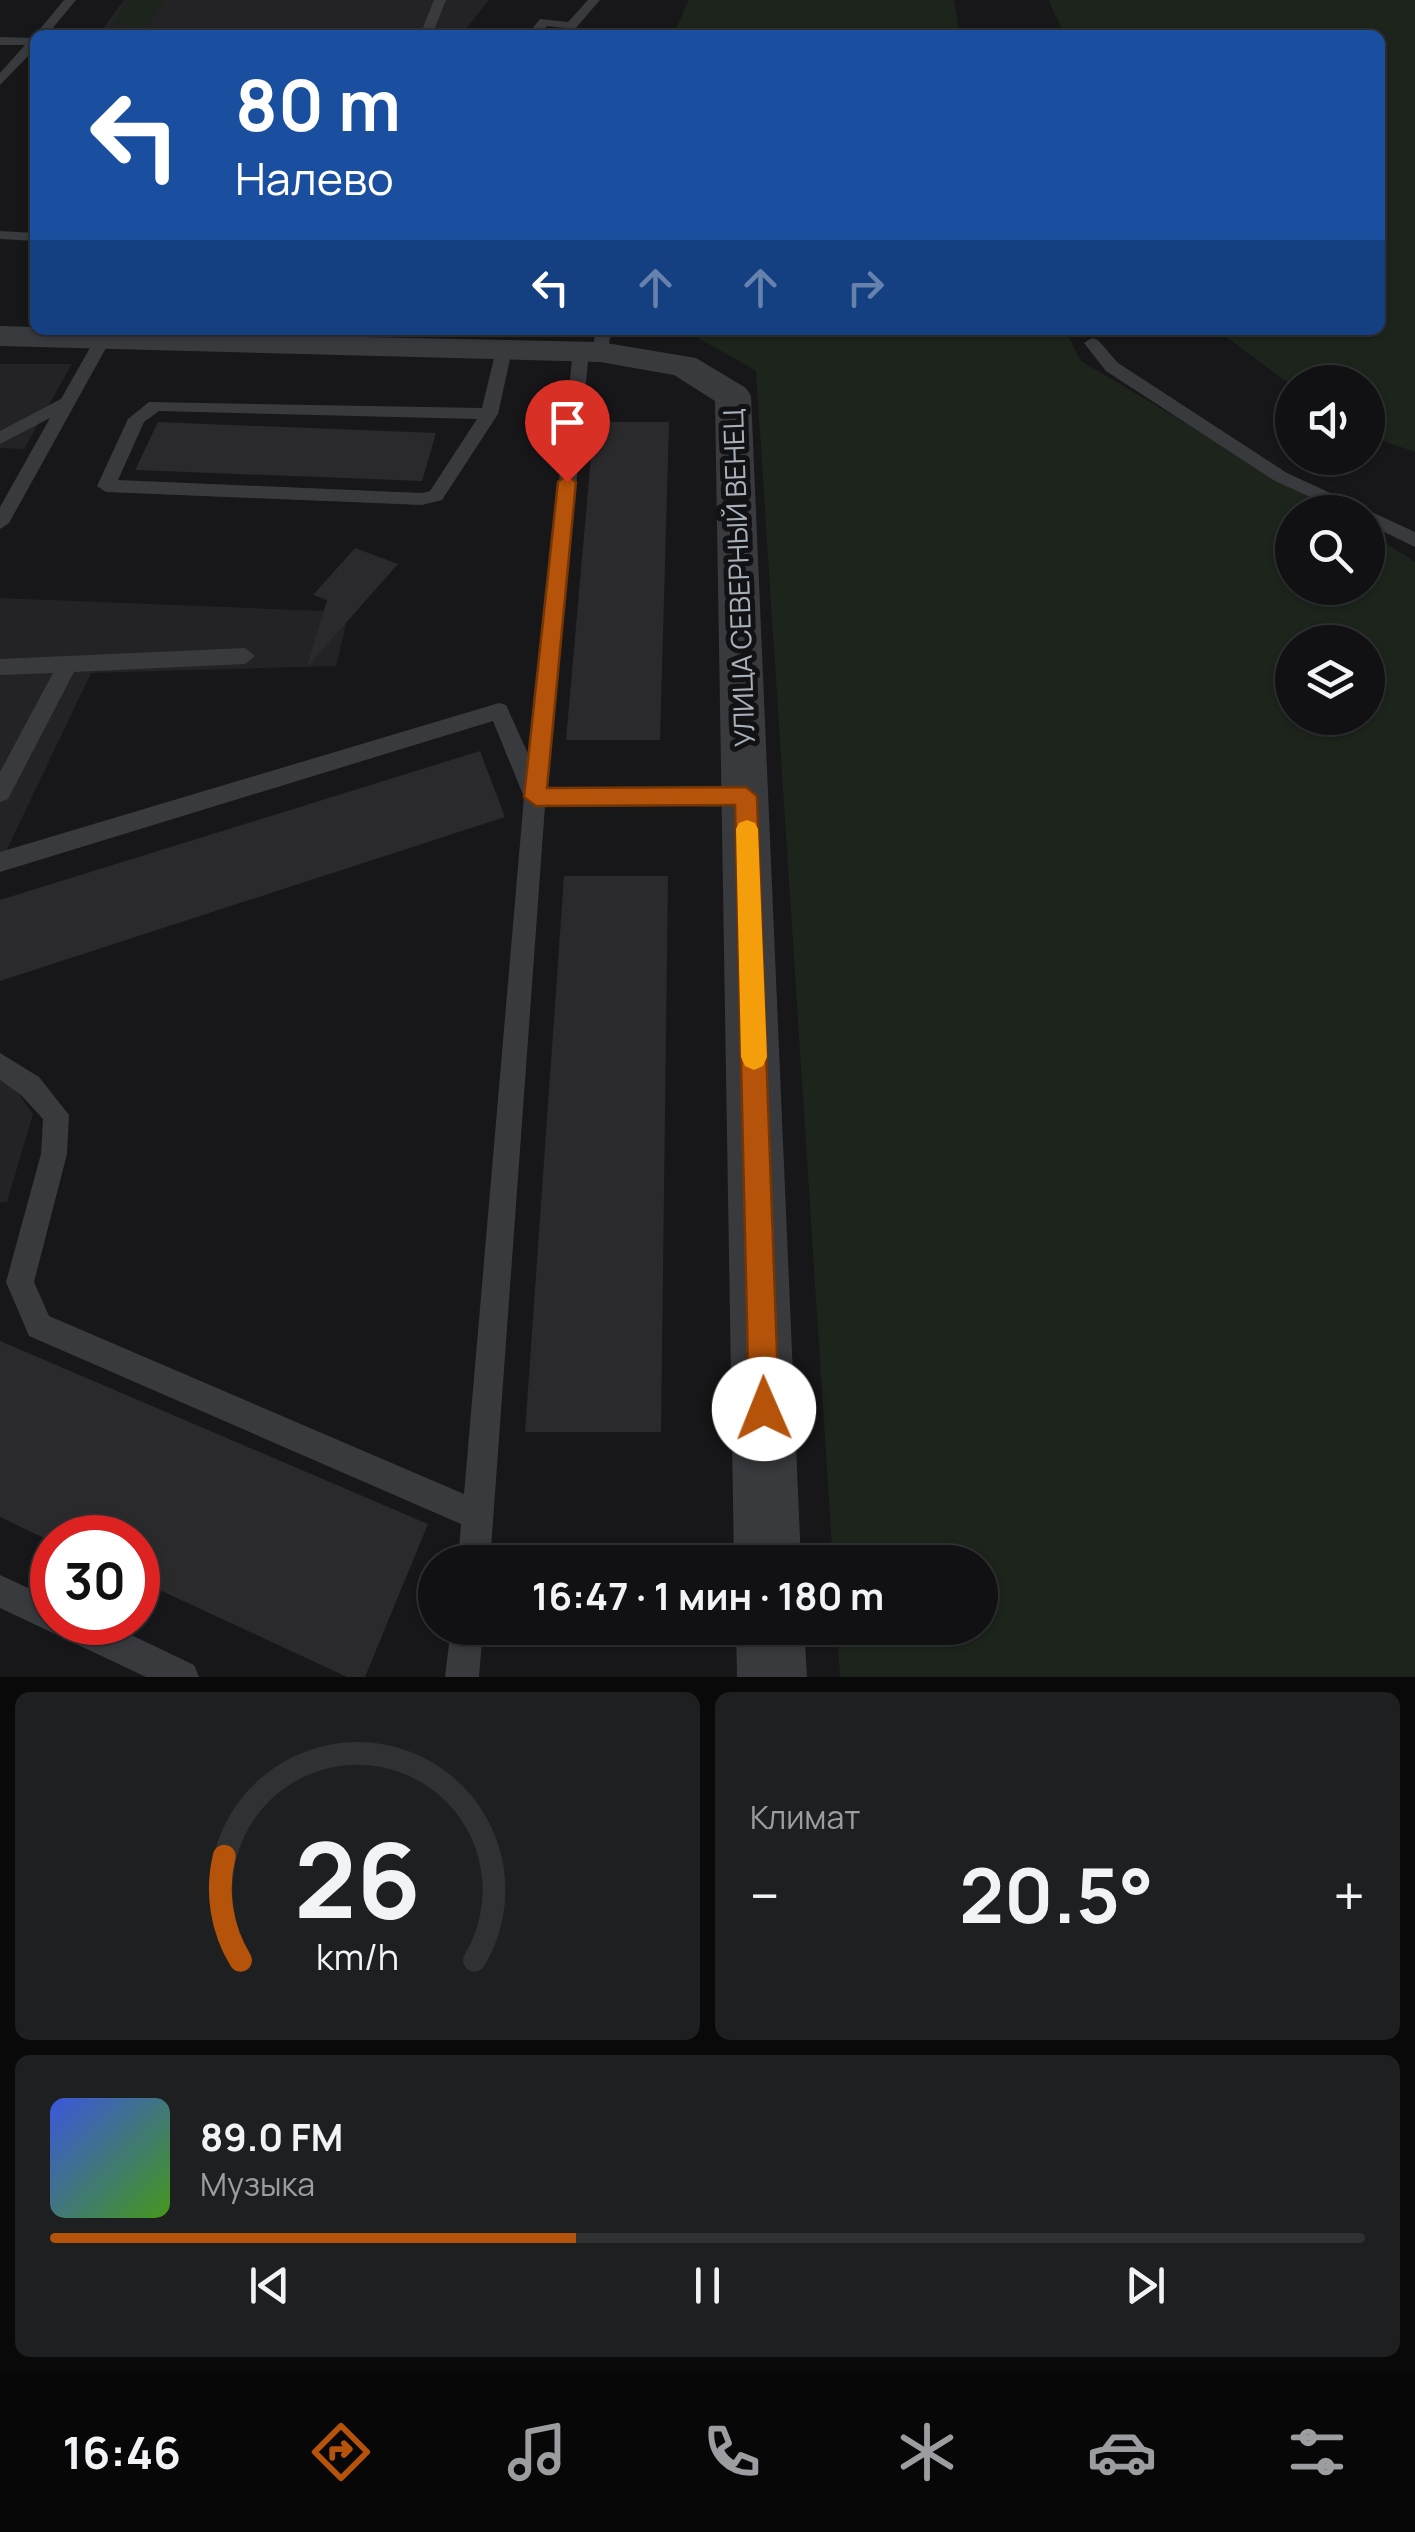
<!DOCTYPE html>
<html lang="ru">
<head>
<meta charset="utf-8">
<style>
	:root { --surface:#111113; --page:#1e1f21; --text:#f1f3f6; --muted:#9c9da0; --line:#303133; --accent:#b45309 }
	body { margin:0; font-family:Manrope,sans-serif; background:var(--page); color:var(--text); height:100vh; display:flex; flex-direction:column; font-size:38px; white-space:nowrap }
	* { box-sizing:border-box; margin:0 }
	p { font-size:32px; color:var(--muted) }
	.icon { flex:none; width:55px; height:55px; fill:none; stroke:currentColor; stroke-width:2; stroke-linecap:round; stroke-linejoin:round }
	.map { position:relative; height:1677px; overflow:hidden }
	.details { display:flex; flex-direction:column; gap:15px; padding:15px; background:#09090a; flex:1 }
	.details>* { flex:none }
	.banner { position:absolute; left:30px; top:30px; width:1355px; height:305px; border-radius:15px; box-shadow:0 2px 8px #0004,0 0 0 2px var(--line); background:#1a4fa0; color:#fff; overflow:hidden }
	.tools { position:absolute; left:1275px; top:365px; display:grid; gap:20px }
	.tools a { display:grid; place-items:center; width:110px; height:110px; border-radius:50%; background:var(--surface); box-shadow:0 2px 8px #0004,0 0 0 2px var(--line); font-size:50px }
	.speed { position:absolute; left:30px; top:1515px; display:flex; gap:20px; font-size:50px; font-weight:700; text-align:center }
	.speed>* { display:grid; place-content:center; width:130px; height:130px; border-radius:50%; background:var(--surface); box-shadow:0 2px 8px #0004,0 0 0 2px var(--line); line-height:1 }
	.speed .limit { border:15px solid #d22; background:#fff; color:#111 }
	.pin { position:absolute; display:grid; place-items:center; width:85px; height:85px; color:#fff; margin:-102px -42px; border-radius:50% 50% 50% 0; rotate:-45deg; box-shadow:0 0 10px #0007 }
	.pin .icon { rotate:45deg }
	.me { position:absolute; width:110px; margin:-55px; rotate:359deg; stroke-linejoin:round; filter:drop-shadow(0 0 8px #0008) }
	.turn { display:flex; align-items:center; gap:35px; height:210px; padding:0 40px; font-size:45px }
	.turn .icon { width:130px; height:130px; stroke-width:2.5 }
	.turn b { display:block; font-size:70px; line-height:85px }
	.lanes { display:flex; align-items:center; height:95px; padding:0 40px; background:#0003; justify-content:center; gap:50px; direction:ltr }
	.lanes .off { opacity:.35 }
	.big { font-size:75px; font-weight:700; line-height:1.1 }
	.details .card { flex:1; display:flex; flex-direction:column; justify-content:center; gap:15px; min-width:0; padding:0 35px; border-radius:15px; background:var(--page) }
	.details .dial { align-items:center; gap:0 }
	.dial svg { height:260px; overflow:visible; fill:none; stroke:var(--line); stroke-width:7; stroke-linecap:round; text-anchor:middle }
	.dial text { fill:var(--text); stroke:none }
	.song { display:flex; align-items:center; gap:30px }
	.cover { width:120px; height:120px; border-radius:15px; background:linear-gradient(135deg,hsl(230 70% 55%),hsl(100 70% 35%)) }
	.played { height:10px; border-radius:5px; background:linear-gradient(90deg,var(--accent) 40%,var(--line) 40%) }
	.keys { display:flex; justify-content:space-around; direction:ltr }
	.heat { display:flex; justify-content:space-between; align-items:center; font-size:55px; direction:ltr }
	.details .tiles { flex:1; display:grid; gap:15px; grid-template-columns:1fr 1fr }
	.card:last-child { grid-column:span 2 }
	.trip { position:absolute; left:418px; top:1545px; width:580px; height:100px; border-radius:50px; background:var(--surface); box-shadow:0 2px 8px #0004,0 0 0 2px var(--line); font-weight:700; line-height:100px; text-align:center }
	.menu { display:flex; height:160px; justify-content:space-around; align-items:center; background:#070708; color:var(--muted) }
	.menu .icon { width:70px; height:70px }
	.menu .current { color:var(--accent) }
	.menu b { font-size:45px; color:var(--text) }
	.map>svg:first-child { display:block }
	.built { fill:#232326 }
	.green { fill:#1c241c; fill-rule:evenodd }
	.building { fill:#2a2a2d }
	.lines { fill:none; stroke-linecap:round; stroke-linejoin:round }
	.service { fill:#383a3e; fill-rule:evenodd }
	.minor { fill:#383a3e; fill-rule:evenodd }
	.route { fill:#b45309; stroke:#753606; stroke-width:2.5 }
	.slow { fill:#f59e0b }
	.labels { text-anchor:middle; stroke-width:10; stroke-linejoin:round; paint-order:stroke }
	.street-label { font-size:28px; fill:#a8b0ba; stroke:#121214 }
</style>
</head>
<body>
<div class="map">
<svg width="1415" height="1677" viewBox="0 0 1415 1677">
	<rect width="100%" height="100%" fill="#171719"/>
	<path class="built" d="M124,0h365l-28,35h-363z
		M0,364h72l-48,85 -24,-1z
		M0,598l349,14 -13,54 -245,7 -91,191z
		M0,1067l33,47 -26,88h-7z"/>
	<path class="green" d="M130,0h35l-18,26 -36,-1z
		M689,0h265l6,35h-287z
		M1048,0h367v452l-47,-16v-54h-76v4l-75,-56h163v-295h-315z
		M1065,330l16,31 255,151h-44v76h76v-56l47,30v1115h-575l-3,-49h143v-66h-147l-77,-1191 -70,-40zM1292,642h76v76h-76z"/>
	<path class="building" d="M158,422l278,11 -14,48 -287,-11z
		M594,422h75l-9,318h-94z
		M355,548l43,16 -91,103 20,-67 -14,-5z
		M480,751l25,66 -505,164v-81z
		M564,876h104l-7,556h-136z
		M0,1341l428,183 -63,153h-18l-209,-97v-42h-94l-44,-21z"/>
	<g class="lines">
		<path class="service" d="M64,0h12l-29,35h-12z
			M434,0h12l-14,35h-12z
			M588,0h12l-25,29 -28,-3 -8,9h-12l13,-16 28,3z
			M0,37l35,1v11l-35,36v-12l25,-28h-25z
			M0,231l35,2v8l-35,-2z
			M596,330h16l-6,26 -6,1 -8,-5z
			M103,334l8,5 -102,184 -9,6v-22l50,-89 -50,26v-13l61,-32 34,-60z
			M1092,338l6,2 20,23 169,110 128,59v15l-47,-23v-12h-25l-68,-31 -169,-110 -22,-28z
			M504,345l8,5 -14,64 -56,86 -20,5 -316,-13 -9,-6 31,-67 21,-17 333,6 14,-58zM159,411l318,8 -47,72 -8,2 -304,-13 26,-58z
			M581,346l8,5 -42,437 199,-1 8,3 3,6 -3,6 -8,3 -201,1 -55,756h-32l3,-38 -432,-188 -23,-54 35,-128 2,-35 -22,-24 -21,-15v-27l39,24 30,38 -2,39 -33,128 15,34 415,178 60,-697 -31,-76 -493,151v-20l499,-149 7,2 23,51 44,-405z
			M245,648l10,8 -10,8 -171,8 -66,127 -8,3v-30l53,-99 -53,2v-16z
			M0,1575l52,24v23h52l90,43 5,12h-53l-146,-69z
			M451,1628h32l-4,49h-34z"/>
		<path class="minor" d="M0,326l35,1v3l565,12 96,16 50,30 5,8 50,1166h-67l-19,-1161 -41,-26 -74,-13 -600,-16z
			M736,1628h68l3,49h-70z"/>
	</g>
	<path class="route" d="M567,475l9,7 -29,306 199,-1 11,9 22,613 -5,11 -10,4 -11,-4 -4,-11 -14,-604 -199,1 -12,-9 34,-315z"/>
	<path class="slow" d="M747,820l8,3 3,6 9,228 -4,9 -9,4 -9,-4 -4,-9 -5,-228 3,-6z"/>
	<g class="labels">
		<g class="street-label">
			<text transform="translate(739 578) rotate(-92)" y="10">УЛИЦА СЕВЕРНЫЙ ВЕНЕЦ</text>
		</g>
	</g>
</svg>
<div class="tools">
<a><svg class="icon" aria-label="sound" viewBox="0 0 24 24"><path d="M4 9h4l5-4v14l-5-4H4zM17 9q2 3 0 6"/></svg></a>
<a><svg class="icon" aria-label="search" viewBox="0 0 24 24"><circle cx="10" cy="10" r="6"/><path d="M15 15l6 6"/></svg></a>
<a><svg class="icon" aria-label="layers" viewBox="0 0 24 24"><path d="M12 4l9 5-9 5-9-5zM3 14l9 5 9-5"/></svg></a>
</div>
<div class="speed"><div class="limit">30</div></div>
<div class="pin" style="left:567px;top:482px;background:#d93025"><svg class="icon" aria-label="arrive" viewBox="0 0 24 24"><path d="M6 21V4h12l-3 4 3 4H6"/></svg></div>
<svg class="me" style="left:764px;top:1409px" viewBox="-20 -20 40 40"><circle r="19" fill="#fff"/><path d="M0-13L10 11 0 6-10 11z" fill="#b45309"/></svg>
<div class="trip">16:47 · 1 мин · 180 m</div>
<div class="banner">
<div class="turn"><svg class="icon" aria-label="left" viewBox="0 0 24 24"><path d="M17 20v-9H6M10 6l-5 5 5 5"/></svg><div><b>80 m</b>Налево</div></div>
<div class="lanes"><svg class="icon" aria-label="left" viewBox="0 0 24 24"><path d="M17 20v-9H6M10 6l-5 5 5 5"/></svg><svg class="icon off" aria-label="ahead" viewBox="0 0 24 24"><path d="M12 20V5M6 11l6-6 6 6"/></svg><svg class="icon off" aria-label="ahead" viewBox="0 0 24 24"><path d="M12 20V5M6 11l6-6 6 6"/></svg><svg class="icon off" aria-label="right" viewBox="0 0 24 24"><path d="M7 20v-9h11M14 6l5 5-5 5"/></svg></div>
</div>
</div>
<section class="details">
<div class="tiles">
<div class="card dial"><svg viewBox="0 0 100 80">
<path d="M14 69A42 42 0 1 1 86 69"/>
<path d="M14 69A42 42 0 0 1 9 37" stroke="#b45309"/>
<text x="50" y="56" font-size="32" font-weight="700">26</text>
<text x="50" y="72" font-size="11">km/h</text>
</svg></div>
<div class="card"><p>Климат</p>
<div class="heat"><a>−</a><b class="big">20.5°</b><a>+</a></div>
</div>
<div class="card">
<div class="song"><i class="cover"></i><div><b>89.0 FM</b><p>Музыка</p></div></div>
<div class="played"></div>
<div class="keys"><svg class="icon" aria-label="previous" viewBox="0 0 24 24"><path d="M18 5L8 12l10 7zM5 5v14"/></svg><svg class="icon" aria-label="pause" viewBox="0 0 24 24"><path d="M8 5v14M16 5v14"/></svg><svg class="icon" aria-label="next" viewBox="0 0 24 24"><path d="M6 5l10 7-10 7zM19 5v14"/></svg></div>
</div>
</div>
</section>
<nav class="menu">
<b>16:46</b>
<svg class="icon current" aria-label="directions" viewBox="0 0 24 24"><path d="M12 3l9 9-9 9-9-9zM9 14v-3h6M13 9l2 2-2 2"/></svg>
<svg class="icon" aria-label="music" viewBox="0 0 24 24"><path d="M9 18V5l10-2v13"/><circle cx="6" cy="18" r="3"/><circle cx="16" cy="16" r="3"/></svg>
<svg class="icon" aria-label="phone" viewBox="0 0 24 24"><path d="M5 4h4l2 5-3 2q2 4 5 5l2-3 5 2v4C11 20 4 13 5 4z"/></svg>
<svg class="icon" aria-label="climate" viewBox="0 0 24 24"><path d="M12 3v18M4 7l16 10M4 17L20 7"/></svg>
<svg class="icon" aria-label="car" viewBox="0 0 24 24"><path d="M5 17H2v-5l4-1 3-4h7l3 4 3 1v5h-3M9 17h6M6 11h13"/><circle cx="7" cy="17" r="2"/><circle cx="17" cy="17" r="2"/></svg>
<svg class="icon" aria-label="filters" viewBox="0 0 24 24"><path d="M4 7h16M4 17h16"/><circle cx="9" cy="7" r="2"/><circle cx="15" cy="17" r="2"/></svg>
</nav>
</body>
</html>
